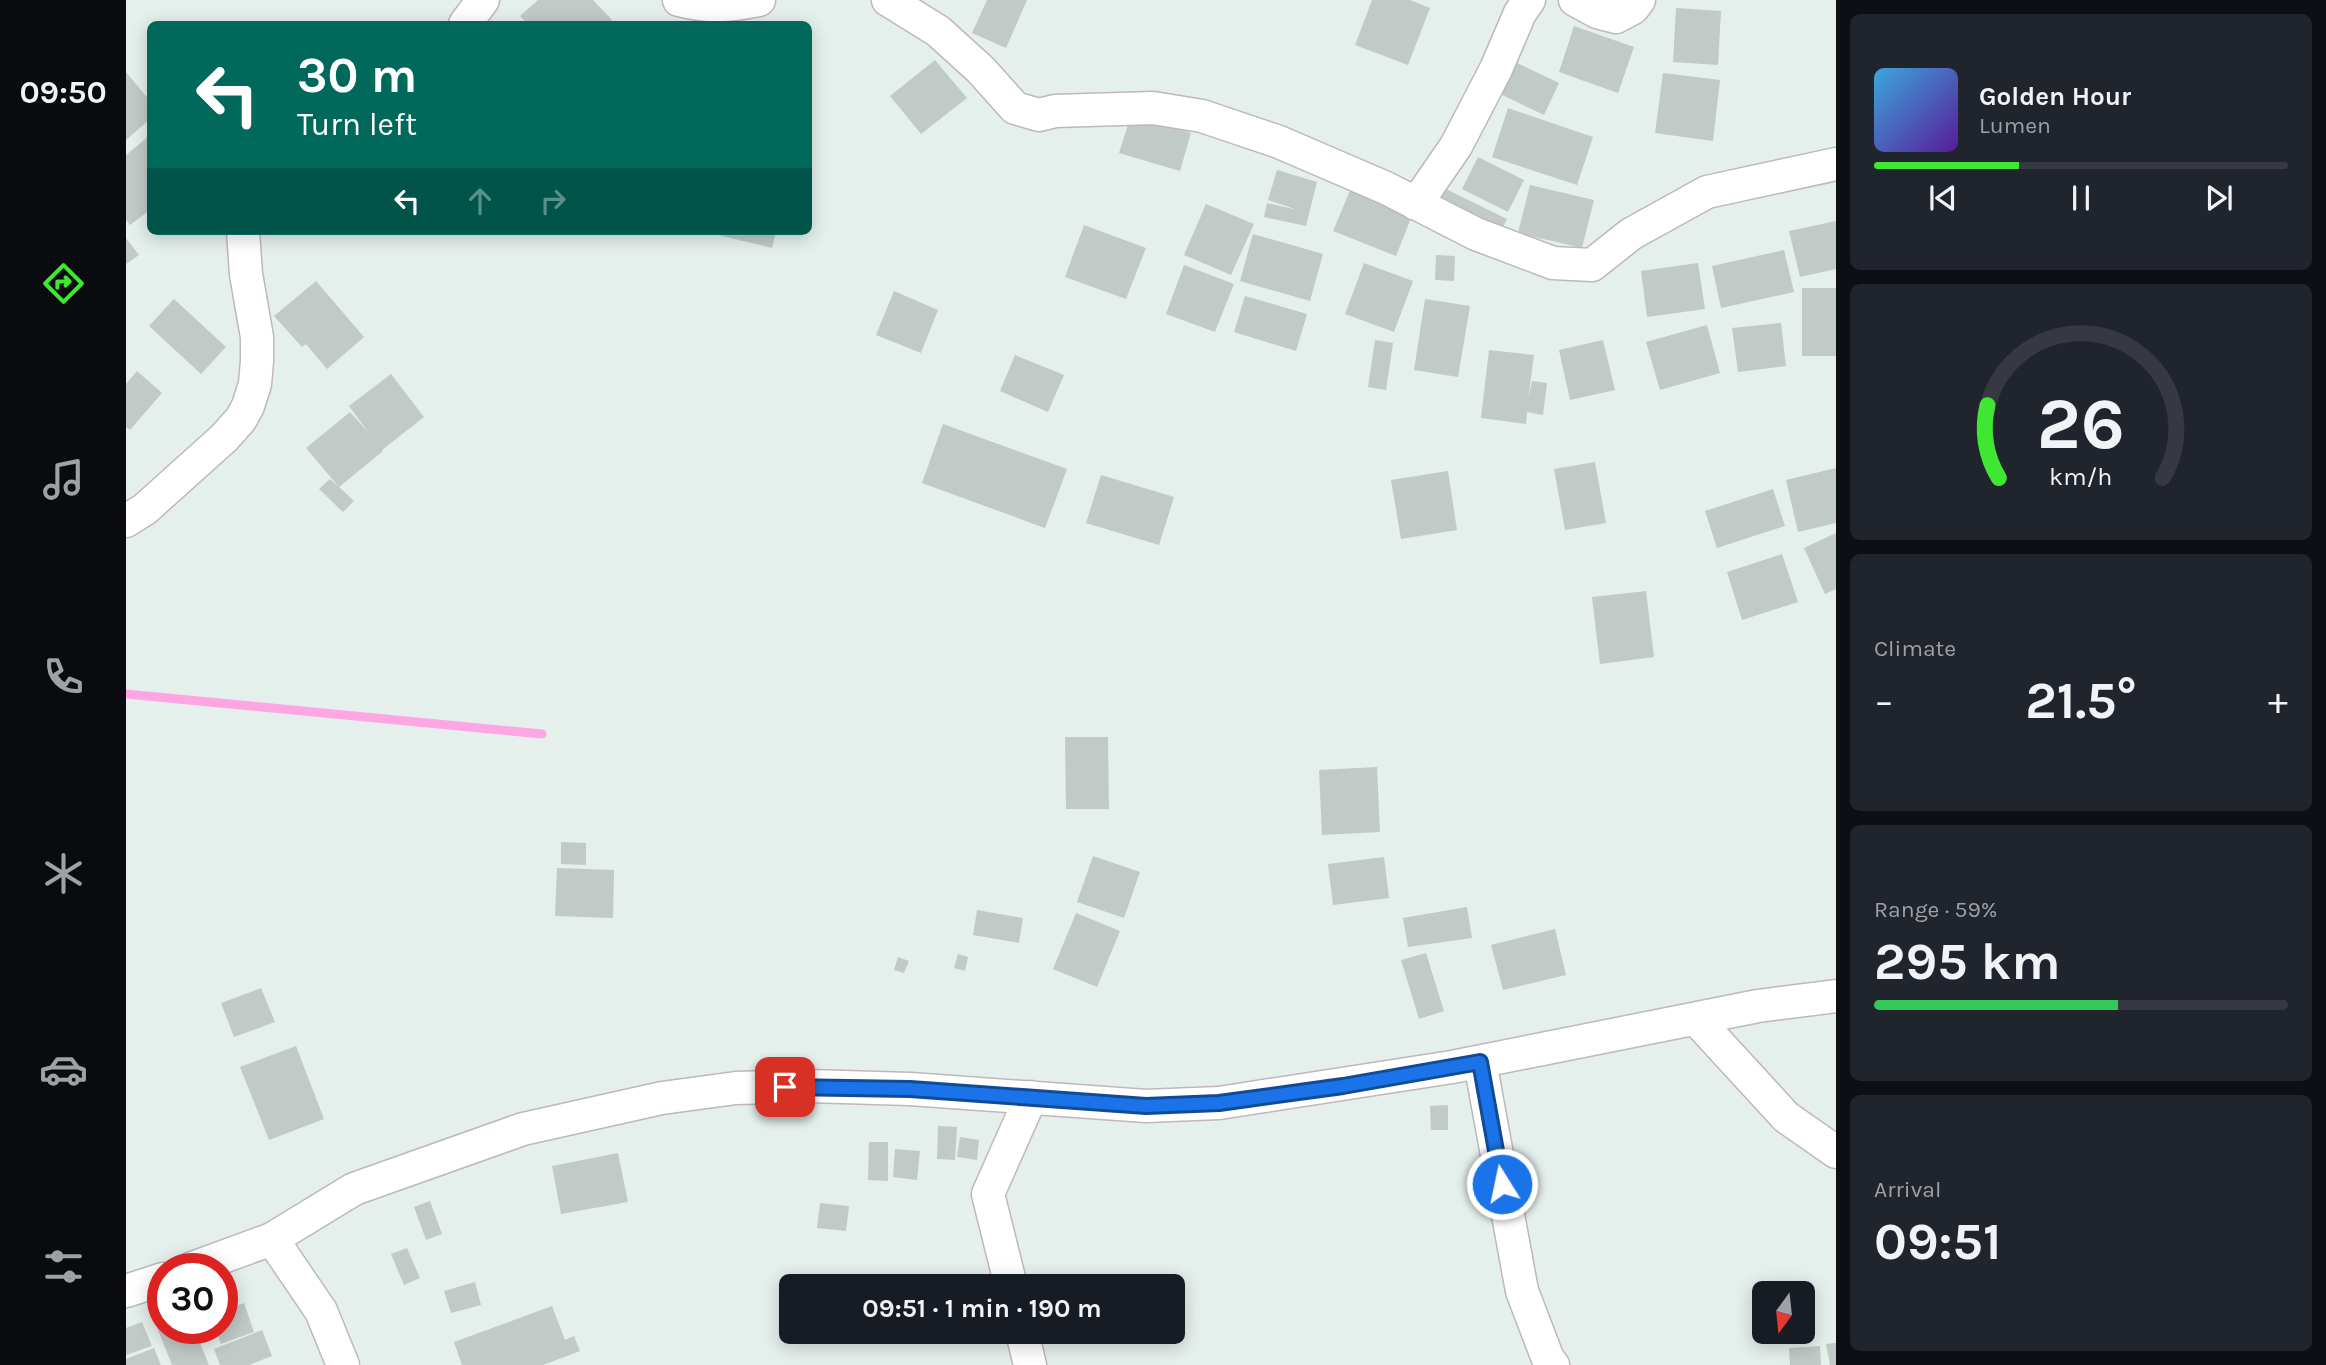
<!DOCTYPE html>
<html lang="en">
<head>
<meta charset="utf-8">
<style>
	:root { --surface:#171b24; --page:#20242c; --text:#f1f3f6; --muted:#9ea1a6; --line:#363941; --accent:#3fe733 }
	body { margin:0; font-family:Karla,sans-serif; background:var(--page); color:var(--text); height:100vh; display:flex; flex-direction:column; font-size:26px; white-space:nowrap }
	* { box-sizing:border-box; margin:0 }
	p { font-size:23px; color:var(--muted) }
	.icon { flex:none; width:38px; height:38px; fill:none; stroke:currentColor; stroke-width:2; stroke-linecap:round; stroke-linejoin:round }
	.map { position:relative; flex:1; overflow:hidden }
	.sheet { display:flex; flex-direction:column; gap:14px; padding:14px; background:#0d0f14; width:490px }
	.sheet>* { flex:none }
	.guide { position:absolute; left:21px; top:21px; width:665px; height:214px; border-radius:10px; box-shadow:0 4px 18px #0003; background:#00695c; color:#fff; overflow:hidden }
	.needle { width:46px; rotate:195deg }
	.controls { position:absolute; left:1626px; top:1281px; display:grid; gap:14px }
	.controls a { display:grid; place-items:center; width:63px; height:63px; border-radius:10px; background:var(--surface); box-shadow:0 4px 18px #0003; font-size:35px }
	.speed { position:absolute; left:21px; top:1253px; display:flex; gap:14px; font-size:35px; font-weight:700; text-align:center }
	.speed>* { display:grid; place-content:center; width:91px; height:91px; border-radius:50%; background:var(--surface); box-shadow:0 4px 18px #0003; line-height:1 }
	.speed .limit { border:10px solid #d22; background:#fff; color:#111 }
	.pin { position:absolute; display:grid; place-items:center; width:60px; height:60px; color:#fff; margin:-30px; border-radius:14px; box-shadow:0 4px 10px #0006 }
	.me { position:absolute; width:77px; margin:-38px; rotate:350deg; stroke-linejoin:round; filter:drop-shadow(0 0 5px #0008) }
	.turn { display:flex; align-items:center; gap:24px; height:147px; padding:0 35px; font-size:32px }
	.turn .icon { width:91px; height:91px; stroke-width:2.5 }
	.turn b { display:block; font-size:49px; line-height:60px }
	.lanes { display:flex; align-items:center; height:66px; padding:0 35px; background:#0003; justify-content:center; gap:35px; direction:ltr }
	.lanes .off { opacity:.35 }
	.big { font-size:52px; font-weight:700; line-height:1.1 }
	.sheet .card { flex:1; display:flex; flex-direction:column; justify-content:center; gap:10px; min-width:0; padding:0 24px; border-radius:10px; background:var(--page) }
	.sheet .dial { align-items:center; gap:0 }
	.dial svg { height:182px; overflow:visible; fill:none; stroke:var(--line); stroke-width:7; stroke-linecap:round; text-anchor:middle }
	.dial text { fill:var(--text); stroke:none }
	.song { display:flex; align-items:center; gap:21px }
	.cover { width:84px; height:84px; border-radius:10px; background:linear-gradient(135deg,hsl(200 70% 55%),hsl(270 70% 35%)) }
	.played { height:7px; border-radius:4px; background:linear-gradient(90deg,var(--accent) 35%,var(--line) 35%) }
	.keys { display:flex; justify-content:space-around; direction:ltr }
	.heat { display:flex; justify-content:space-between; align-items:center; font-size:38px; direction:ltr }
	.charge { height:10px; border-radius:5px; background:linear-gradient(90deg,#34c759 59%,var(--line) 0) }
	.trip { position:absolute; left:653px; top:1274px; width:406px; height:70px; border-radius:10px; background:var(--surface); box-shadow:0 4px 18px #0003; font-weight:700; line-height:70px; text-align:center }
	main { display:flex; flex:1; min-height:0 }
	.dock { display:flex; flex-direction:column; width:126px; justify-content:space-around; align-items:center; background:#090b0e; color:var(--muted) }
	.dock .icon { width:49px; height:49px }
	.dock .current { color:var(--accent) }
	.dock b { font-size:32px; color:var(--text) }
	.map>svg:first-child { display:block }
	.lines { fill:none; stroke-linecap:round; stroke-linejoin:round }
	.stream { stroke:#fea6e4; stroke-width:9 }
	.building { fill:#c1cac6 }
	.street-casing { stroke:#bfb7bb; stroke-width:35 }
	.street { stroke:#fff; stroke-width:32 }
	.route-casing { stroke:#114b97; stroke-width:18 }
	.route { stroke:#1a73e8; stroke-width:12 }
</style>
</head>
<body>
<main>
<nav class="dock">
<b>09:50</b>
<svg class="icon current" aria-label="directions" viewBox="0 0 24 24"><path d="M12 3l9 9-9 9-9-9zM9 14v-3h6M13 9l2 2-2 2"/></svg>
<svg class="icon" aria-label="music" viewBox="0 0 24 24"><path d="M9 18V5l10-2v13"/><circle cx="6" cy="18" r="3"/><circle cx="16" cy="16" r="3"/></svg>
<svg class="icon" aria-label="phone" viewBox="0 0 24 24"><path d="M5 4h4l2 5-3 2q2 4 5 5l2-3 5 2v4C11 20 4 13 5 4z"/></svg>
<svg class="icon" aria-label="climate" viewBox="0 0 24 24"><path d="M12 3v18M4 7l16 10M4 17L20 7"/></svg>
<svg class="icon" aria-label="car" viewBox="0 0 24 24"><path d="M5 17H2v-5l4-1 3-4h7l3 4 3 1v5h-3M9 17h6M6 11h13"/><circle cx="7" cy="17" r="2"/><circle cx="17" cy="17" r="2"/></svg>
<svg class="icon" aria-label="filters" viewBox="0 0 24 24"><path d="M4 7h16M4 17h16"/><circle cx="9" cy="7" r="2"/><circle cx="15" cy="17" r="2"/></svg>
</nav>
<div class="map">
<svg width="1710" height="1365" viewBox="0 0 1710 1365">
	<rect width="100%" height="100%" fill="#e5efeb"/>
	<g class="lines">
		<path class="stream" d="M0,694l416,40"/>
	</g>
	<path class="building" d="M412,0h55l19,20 -4,4h-80l-8,-8z
		M861,0h40l-21,48 -34,-15z
		M1246,0h38l20,8 -22,57 -53,-20z
		M1550,8l45,3 -3,54 -45,-3z
		M1448,26l60,21 -16,46 -59,-21z
		M809,60l32,38 -46,36 -31,-38z
		M1385,60l48,23 -15,32 -48,-23z
		M0,72l24,29v18l-24,21z
		M1537,73l57,7 -7,61 -58,-8z
		M1382,108l85,29 -16,48 -85,-28z
		M1005,115l60,18 -11,38 -61,-18z
		M24,135v75l-20,15 -4,-5v-65z
		M1352,157l46,23 -16,32 -46,-23z
		M1151,170l40,12 -11,44 -42,-9 3,-14 31,7 -30,-10z
		M1404,185l64,15 -12,48 -64,-15z
		M1225,188l62,25 -17,43 -63,-25z
		M1318,188l63,31 -8,16 -63,-32z
		M1080,204l48,20 -23,51 -47,-20z
		M1710,221v48l-36,8 -11,-46z
		M958,225l62,23 -20,51 -61,-22z
		M592,231h58l-4,17 -54,-13z
		M1127,234l70,20 -13,47 -70,-20z
		M0,238l13,17 -13,9z
		M1658,250l10,42 -73,16 -9,-42z
		M1310,255l19,1 -1,25 -19,-1z
		M1238,263l49,18 -19,51 -49,-18z
		M1572,263l7,46 -58,8 -6,-46z
		M1058,265l50,19 -19,48 -49,-18z
		M190,281l48,56 -37,32 -21,-25 -4,3 -28,-31z
		M1676,288h34v68h-34z
		M768,291l44,19 -17,43 -45,-18z
		M1119,296l62,18 -11,37 -62,-19z
		M48,299l52,48 -25,27 -52,-48z
		M1299,299l45,7 -12,71 -44,-7z
		M1655,323l5,43 -48,6 -6,-44z
		M1581,325l13,48 -60,17 -14,-48z
		M1249,340l18,3 -7,47 -18,-3z
		M1477,340l12,50 -45,10 -11,-50z
		M1363,350l45,5 -6,45 4,-19 15,2 -4,32 -16,-3 -1,12 -45,-6z
		M889,355l49,20 -16,37 -48,-21z
		M11,371l25,22 -32,37 -4,-3v-43z
		M265,374l33,43 -42,33 1,1 -44,36 15,14 -11,11 -24,-23 11,-10 9,8 -33,-39 44,-36 18,20 -19,-26z
		M817,424l124,45 -22,59 -123,-45z
		M1469,462l11,61 -41,7 -11,-61z
		M1710,468v55l-38,9 -12,-52z
		M1322,471l9,59 -56,9 -10,-59z
		M975,475l73,22 -15,48 -73,-22z
		M1647,489l12,37 -68,22 -12,-37z
		M1710,533v56l-11,5 -21,-46z
		M1656,554l16,48 -56,18 -15,-48z
		M1520,591l8,66 -54,7 -8,-67z
		M939,737h43l1,72h-43z
		M1251,767l3,65 -58,3 -3,-65z
		M435,842l25,1v22l-25,-1z
		M967,856l47,16 -16,46 -47,-16z
		M1258,857l5,41 -56,7 -5,-41z
		M431,868l57,2 -1,48 -58,-2z
		M1341,907l5,31 -64,9 -5,-29z
		M851,910l46,8 -4,25 -46,-8z
		M950,913l44,18 -23,56 -44,-18z
		M1429,929l11,46 -63,15 -12,-45z
		M1300,953l18,58 -25,8 -18,-59z
		M832,954l10,3 -3,14 -11,-3z
		M772,957l11,4 -5,12 -10,-3z
		M135,988l14,34 -41,15 -13,-34z
		M170,1046l28,73 -55,21 -29,-73z
		M1322,1105v25h-17l-1,-24z
		M812,1126l19,1 -2,33 -18,-1z
		M834,1137l19,3 -2,20 -20,-3z
		M743,1142h19v39l-20,-1z
		M769,1149l25,2 -3,29 -24,-3z
		M492,1153l10,49 -67,12 -9,-48z
		M304,1201l12,33 -16,6 -12,-33z
		M694,1203l29,3 -3,25 -29,-3z
		M281,1248l13,30 -16,7 -13,-31z
		M349,1282l6,23 -30,8 -7,-22z
		M118,1303l10,29 -33,12 -6,-16h7v-17z
		M426,1306l13,34 9,-4 6,15 -37,14h-81l-8,-23z
		M16,1322l10,24 -26,9v-27z
		M37,1322v6h31l15,37h-37l-16,-40z
		M136,1330l10,26 -23,9h-29l-6,-16z
		M1710,1343v22h-6l-4,-21z
		M1694,1346l1,19h-31l-1,-17z
		M28,1348l7,17h-35v-6z"/>
	<g class="lines">
		<defs>
			<path id="street" d="M553,0c31,8 49,6 80,0
				M762,0l50,31 43,39 34,38 24,7 16,-4 98,-3 49,8 77,26 107,46 90,46 77,29 39,2 39,-31 76,-42 129,-28
				M1449,0l22,12 19,5 17,-9 6,-8
				M339,24l18,-24
				M1290,204l40,-58 40,-77 24,-56 9,-13
				M0,521l19,-12 79,-71 17,-19 7,-13 7,-22 2,-23v-24l-11,-63 -3,-43
				M1570,1019l90,98 50,35
				M1354,1062l42,229 26,68 5,6
				M146,1239l49,72 22,54
				M64,1269l82,-30 82,-50 169,-60 139,-31 74,-10 73,-2 101,3 236,17 73,-3 233,-36 306,-61 78,-10
				M885,1286l-23,-92 43,-97
				M0,1291l37,-12
				M896,1332l8,33"/>
		</defs>
		<use href="#street" class="street-casing"/>
		<use href="#street" class="street"/>
	</g>
	<g class="lines">
		<defs>
			<path id="route" d="M659,1087l125,2 236,17 73,-3 124,-17 137,-24 22,122"/>
		</defs>
		<use href="#route" class="route-casing"/>
		<use href="#route" class="route"/>
	</g>
</svg>
<div class="controls">
<a><svg class="needle" viewBox="-14 -14 28 28"><path d="M0-13l5 13h-10z" fill="#e53935"/><path d="M0 13l5-13h-10z" fill="#9ea1a6"/></svg></a>
</div>
<div class="speed"><div class="limit">30</div></div>
<div class="pin" style="left:659px;top:1087px;background:#d93025"><svg class="icon" aria-label="arrive" viewBox="0 0 24 24"><path d="M6 21V4h12l-3 4 3 4H6"/></svg></div>
<svg class="me" style="left:1376px;top:1184px" viewBox="-20 -20 40 40"><circle r="17" fill="#1a73e8" stroke="#fff" stroke-width="3"/><path d="M0-11L8 9 0 5-8 9z" fill="#fff"/></svg>
<div class="trip">09:51 · 1 min · 190 m</div>
<div class="guide">
<div class="turn"><svg class="icon" aria-label="left" viewBox="0 0 24 24"><path d="M17 20v-9H6M10 6l-5 5 5 5"/></svg><div><b>30 m</b>Turn left</div></div>
<div class="lanes"><svg class="icon" aria-label="left" viewBox="0 0 24 24"><path d="M17 20v-9H6M10 6l-5 5 5 5"/></svg><svg class="icon off" aria-label="ahead" viewBox="0 0 24 24"><path d="M12 20V5M6 11l6-6 6 6"/></svg><svg class="icon off" aria-label="right" viewBox="0 0 24 24"><path d="M7 20v-9h11M14 6l5 5-5 5"/></svg></div>
</div>
</div>
<section class="sheet">
<div class="card">
<div class="song"><i class="cover"></i><div><b>Golden Hour</b><p>Lumen</p></div></div>
<div class="played"></div>
<div class="keys"><svg class="icon" aria-label="previous" viewBox="0 0 24 24"><path d="M18 5L8 12l10 7zM5 5v14"/></svg><svg class="icon" aria-label="pause" viewBox="0 0 24 24"><path d="M8 5v14M16 5v14"/></svg><svg class="icon" aria-label="next" viewBox="0 0 24 24"><path d="M6 5l10 7-10 7zM19 5v14"/></svg></div>
</div>
<div class="card dial"><svg viewBox="0 0 100 80">
<path d="M14 69A42 42 0 1 1 86 69"/>
<path d="M14 69A42 42 0 0 1 9 37" stroke="#3fe733"/>
<text x="50" y="56" font-size="32" font-weight="700">26</text>
<text x="50" y="72" font-size="11">km/h</text>
</svg></div>
<div class="card"><p>Climate</p>
<div class="heat"><a>−</a><b class="big">21.5°</b><a>+</a></div>
</div>
<div class="card"><p>Range · 59%</p><b class="big">295 km</b><div class="charge"></div></div>
<div class="card"><p>Arrival</p><b class="big">09:51</b></div>
</section>
</main>
</body>
</html>
